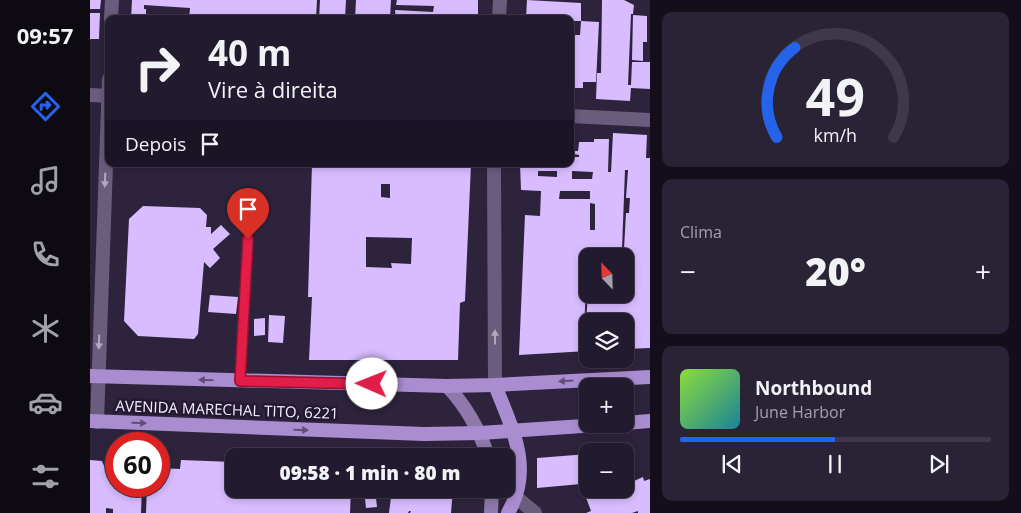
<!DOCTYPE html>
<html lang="pt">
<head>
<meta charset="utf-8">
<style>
	:root { --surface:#221a2e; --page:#2a2336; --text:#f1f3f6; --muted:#a2a1aa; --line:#3f384a; --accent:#2563eb }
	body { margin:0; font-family:"Open Sans",sans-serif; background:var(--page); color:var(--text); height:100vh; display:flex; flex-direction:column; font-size:19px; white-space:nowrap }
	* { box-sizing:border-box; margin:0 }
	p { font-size:16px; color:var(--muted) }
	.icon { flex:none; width:28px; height:28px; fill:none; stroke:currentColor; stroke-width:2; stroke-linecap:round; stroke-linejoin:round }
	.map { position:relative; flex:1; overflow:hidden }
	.panel { display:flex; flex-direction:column; gap:12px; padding:12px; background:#130e19; width:371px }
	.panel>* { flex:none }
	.hud { position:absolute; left:15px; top:15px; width:469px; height:152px; border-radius:10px; box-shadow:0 2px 8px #0003,0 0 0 1px var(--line); background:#221a2e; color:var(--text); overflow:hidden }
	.needle { width:32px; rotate:337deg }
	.buttons { position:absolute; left:489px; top:248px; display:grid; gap:10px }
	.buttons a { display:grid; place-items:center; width:55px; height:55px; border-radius:10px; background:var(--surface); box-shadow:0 2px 8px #0003,0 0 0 1px var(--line); font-size:25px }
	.speed { position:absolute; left:15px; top:432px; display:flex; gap:10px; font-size:25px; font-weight:700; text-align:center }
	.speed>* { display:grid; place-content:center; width:65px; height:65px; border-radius:50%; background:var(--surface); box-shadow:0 2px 8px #0003,0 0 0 1px var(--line); line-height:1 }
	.speed .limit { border:8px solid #d22; background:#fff; color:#111 }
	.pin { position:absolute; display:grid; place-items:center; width:42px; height:42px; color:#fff; margin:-51px -21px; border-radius:50% 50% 50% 0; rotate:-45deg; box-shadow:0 0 5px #0007 }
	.pin .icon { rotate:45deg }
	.me { position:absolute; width:55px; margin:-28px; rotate:271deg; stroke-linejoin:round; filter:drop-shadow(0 0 4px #0008) }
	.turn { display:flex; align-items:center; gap:18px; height:105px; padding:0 20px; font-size:22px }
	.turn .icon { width:65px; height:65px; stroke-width:2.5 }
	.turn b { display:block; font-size:35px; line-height:42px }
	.then { display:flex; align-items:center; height:48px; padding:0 20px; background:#0003; gap:10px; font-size:19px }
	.big { font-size:38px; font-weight:800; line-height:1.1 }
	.panel .card { flex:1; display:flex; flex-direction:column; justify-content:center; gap:8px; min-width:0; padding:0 18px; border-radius:10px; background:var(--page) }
	.panel .dial { align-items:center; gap:0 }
	.dial svg { height:130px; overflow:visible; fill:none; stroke:var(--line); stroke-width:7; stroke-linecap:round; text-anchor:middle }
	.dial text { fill:var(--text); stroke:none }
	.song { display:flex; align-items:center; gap:15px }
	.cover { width:60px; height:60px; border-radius:8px; background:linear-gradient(135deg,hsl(90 70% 55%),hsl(190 70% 35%)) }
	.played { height:5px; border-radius:2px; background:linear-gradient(90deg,var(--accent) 50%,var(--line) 50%) }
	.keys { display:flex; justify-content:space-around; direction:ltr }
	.heat { display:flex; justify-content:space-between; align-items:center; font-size:28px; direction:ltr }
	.trip { position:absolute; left:135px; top:448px; width:290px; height:50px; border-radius:10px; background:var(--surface); box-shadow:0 2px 8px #0003,0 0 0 1px var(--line); font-weight:800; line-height:50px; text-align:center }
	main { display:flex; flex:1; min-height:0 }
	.tabs { display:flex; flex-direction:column; width:90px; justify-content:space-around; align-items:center; background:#0e0a12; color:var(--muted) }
	.tabs .icon { width:35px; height:35px }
	.tabs .active { color:var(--accent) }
	.tabs b { font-size:22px; color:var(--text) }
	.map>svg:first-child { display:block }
	.building { fill:#d8bcff; fill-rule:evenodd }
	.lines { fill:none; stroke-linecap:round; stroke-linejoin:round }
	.service { stroke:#695c7d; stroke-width:10 }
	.minor { stroke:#695c7d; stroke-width:14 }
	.secondary { stroke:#8e78ac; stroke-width:14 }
	.primary { stroke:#aa8dd0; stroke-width:14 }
	.oneway { fill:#b0a6be }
	.oneway2 { fill:#604d79 }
	.route-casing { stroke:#92132f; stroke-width:12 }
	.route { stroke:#e11d48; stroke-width:9 }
	.labels { text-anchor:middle; stroke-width:5; stroke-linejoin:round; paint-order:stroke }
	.street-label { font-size:15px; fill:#f6f1ff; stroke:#241932 }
</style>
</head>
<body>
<main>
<nav class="tabs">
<b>09:57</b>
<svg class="icon active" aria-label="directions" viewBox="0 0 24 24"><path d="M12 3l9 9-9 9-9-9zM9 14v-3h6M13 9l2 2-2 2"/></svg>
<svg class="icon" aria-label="music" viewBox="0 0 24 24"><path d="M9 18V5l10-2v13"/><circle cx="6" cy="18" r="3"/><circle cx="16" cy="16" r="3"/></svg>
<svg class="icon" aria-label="phone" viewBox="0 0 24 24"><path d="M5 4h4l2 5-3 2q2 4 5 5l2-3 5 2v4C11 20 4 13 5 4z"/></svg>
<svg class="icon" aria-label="climate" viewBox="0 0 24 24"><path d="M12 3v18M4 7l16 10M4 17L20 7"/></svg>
<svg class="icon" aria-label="car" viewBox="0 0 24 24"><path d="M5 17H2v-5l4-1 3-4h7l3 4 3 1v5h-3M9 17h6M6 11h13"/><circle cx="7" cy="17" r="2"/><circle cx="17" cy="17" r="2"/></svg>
<svg class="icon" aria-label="filters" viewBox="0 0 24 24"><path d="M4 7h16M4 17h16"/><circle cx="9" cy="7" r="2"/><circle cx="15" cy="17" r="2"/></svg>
</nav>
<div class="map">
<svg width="560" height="513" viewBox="0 0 560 513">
	<rect width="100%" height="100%" fill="#2e233d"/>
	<g class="building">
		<polygon points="0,0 11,0 10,9 0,9"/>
		<polygon points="42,0 227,0 226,19 179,19 157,15 156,19 99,19 100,8 54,5 54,9 56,9 56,19 41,19"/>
		<polygon points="230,0 256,0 255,19 229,19"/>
		<polygon points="266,0 301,0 300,19 265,19"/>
		<polygon points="307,0 388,0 388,14 380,14 380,19 306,19 305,10 343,12 344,6 306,5"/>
		<polygon points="437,0 491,3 491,21 480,21 480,19 436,19"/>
		<polygon points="512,0 534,0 544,5 543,14 541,14 538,85 541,85 542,62 560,62 560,89 541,88 540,101 506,99 507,73 511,73"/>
		<polygon points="0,13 10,13 9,39 0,39"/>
		<polygon points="543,15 557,16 557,42 553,42 553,61 542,60"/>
		<polygon points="491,21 509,22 506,82 493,82 493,88 482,88 480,35 490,35"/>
		<path d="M523 133 557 135 556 158H560V348L535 349V321H496L498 294H535V256H525V249H516L518 256H499V249H494L493 281H496L494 335 498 332V351L429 355 435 215 450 216 451 191 431 190 430 164H480L483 157H489V155L484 154 485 151H488L489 142H504V139H519L518 172H521ZM535 170H538L536 198H540L539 213H536L534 249H532ZM448 171H467V177L448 176ZM482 171 503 172 502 179H482ZM470 191H500V199H469ZM500 203 505 204V230H500Z"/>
		<path d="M222 164 292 165 381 164 375 301 370 303 368 360H219L222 297H218ZM291 184H300V198L291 197ZM276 237 322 238 321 264 301 263 302 268 276 267Z"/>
		<polygon points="53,206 110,208 117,215 116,227 121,227 121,234 131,225 140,234 123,249 130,258 120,268 114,262 108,334 104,339 48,336 34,321 39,219"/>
		<polygon points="120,295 148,297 146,314 118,312"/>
		<polygon points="179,315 195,316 193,343 178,342"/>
		<polygon points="175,318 175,335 164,336 164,319"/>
		<polygon points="498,454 498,489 535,489 535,485 553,477 554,481 560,479 560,513 548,513 548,511 542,513 496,513 501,511 491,484 447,488 447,458"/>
		<polygon points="0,460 12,461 17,473 17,467 26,467 26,486 52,486 51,513 23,513 23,509 16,508 16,513 0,513"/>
		<polygon points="91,460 144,462 144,489 261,489 260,513 56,513 57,486 69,486 69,468 90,469"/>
		<polygon points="274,489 297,489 298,497 286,498 287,507 276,508"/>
		<polygon points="302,489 363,489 361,513 320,513 321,511 319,511 318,513 299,513"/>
	</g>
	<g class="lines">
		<polyline class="service" points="150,381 158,239"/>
		<g class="minor">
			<polyline points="21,19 22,0"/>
			<polyline points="409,19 410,0"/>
			<polyline points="0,95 19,96"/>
			<polyline points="480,116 560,120"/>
			<polyline points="404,164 405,385"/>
			<polyline points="7,422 19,79"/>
			<polyline points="427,498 445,513"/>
		</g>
		<g class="secondary">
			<path d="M357 386C377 407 389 429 398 456"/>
			<polyline points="401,513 402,489"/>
		</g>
		<g class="primary">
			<polyline points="0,376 357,386 405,385 560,377"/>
			<path d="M405 385C422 429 444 468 418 513"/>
			<polyline points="0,421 334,434 390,433 523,424"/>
			<polyline points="535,423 560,421"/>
		</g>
	</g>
	<defs><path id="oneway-solid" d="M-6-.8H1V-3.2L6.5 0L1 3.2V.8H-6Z" transform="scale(1.25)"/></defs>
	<g class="oneway">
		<use href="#oneway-solid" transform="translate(15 180) rotate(92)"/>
		<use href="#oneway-solid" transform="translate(405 337) rotate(-90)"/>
		<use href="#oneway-solid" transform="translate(9 342) rotate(92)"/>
	</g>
	<g class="oneway2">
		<use href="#oneway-solid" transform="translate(116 380) rotate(-179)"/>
		<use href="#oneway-solid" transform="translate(476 381) rotate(177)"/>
		<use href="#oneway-solid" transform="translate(49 423) rotate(2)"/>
		<use href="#oneway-solid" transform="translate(211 430) rotate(2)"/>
	</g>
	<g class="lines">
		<g class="route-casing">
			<polyline id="route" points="158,239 150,381 282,384"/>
		</g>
		<use href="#route" class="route"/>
	</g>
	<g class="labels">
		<g class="street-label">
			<text transform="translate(137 410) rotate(2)" y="5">AVENIDA MARECHAL TITO, 6221</text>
		</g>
	</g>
</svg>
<div class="buttons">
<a><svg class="needle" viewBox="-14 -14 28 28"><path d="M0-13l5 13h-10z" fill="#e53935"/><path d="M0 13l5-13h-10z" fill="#a2a1aa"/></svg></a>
<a><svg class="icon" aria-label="layers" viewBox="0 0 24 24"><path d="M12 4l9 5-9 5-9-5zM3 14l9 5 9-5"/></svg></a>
<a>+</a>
<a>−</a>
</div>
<div class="speed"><div class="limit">60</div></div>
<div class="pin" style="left:158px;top:239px;background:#d93025"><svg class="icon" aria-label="arrive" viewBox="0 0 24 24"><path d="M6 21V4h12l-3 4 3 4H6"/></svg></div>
<svg class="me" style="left:282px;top:384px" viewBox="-20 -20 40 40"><circle r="19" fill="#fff"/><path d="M0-13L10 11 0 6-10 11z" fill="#e11d48"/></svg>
<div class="trip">09:58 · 1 min · 80 m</div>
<div class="hud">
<div class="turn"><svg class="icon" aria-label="right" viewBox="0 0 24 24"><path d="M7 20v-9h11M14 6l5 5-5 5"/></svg><div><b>40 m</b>Vire à direita</div></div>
<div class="then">Depois<svg class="icon" aria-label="arrive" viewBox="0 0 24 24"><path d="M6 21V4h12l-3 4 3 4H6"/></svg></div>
</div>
</div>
<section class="panel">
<div class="card dial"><svg viewBox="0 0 100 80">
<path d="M14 69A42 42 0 1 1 86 69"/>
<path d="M14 69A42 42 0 0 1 25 14" stroke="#2563eb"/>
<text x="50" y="56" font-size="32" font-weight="700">49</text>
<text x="50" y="72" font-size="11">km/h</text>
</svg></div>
<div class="card"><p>Clima</p>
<div class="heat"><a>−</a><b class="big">20°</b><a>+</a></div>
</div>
<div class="card">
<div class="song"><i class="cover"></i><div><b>Northbound</b><p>June Harbor</p></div></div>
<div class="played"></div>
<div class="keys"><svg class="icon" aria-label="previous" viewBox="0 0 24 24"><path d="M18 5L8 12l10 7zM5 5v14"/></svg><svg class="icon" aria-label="pause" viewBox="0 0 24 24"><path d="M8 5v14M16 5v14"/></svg><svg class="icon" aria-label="next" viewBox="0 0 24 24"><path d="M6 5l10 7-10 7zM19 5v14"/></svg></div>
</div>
</section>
</main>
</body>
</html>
